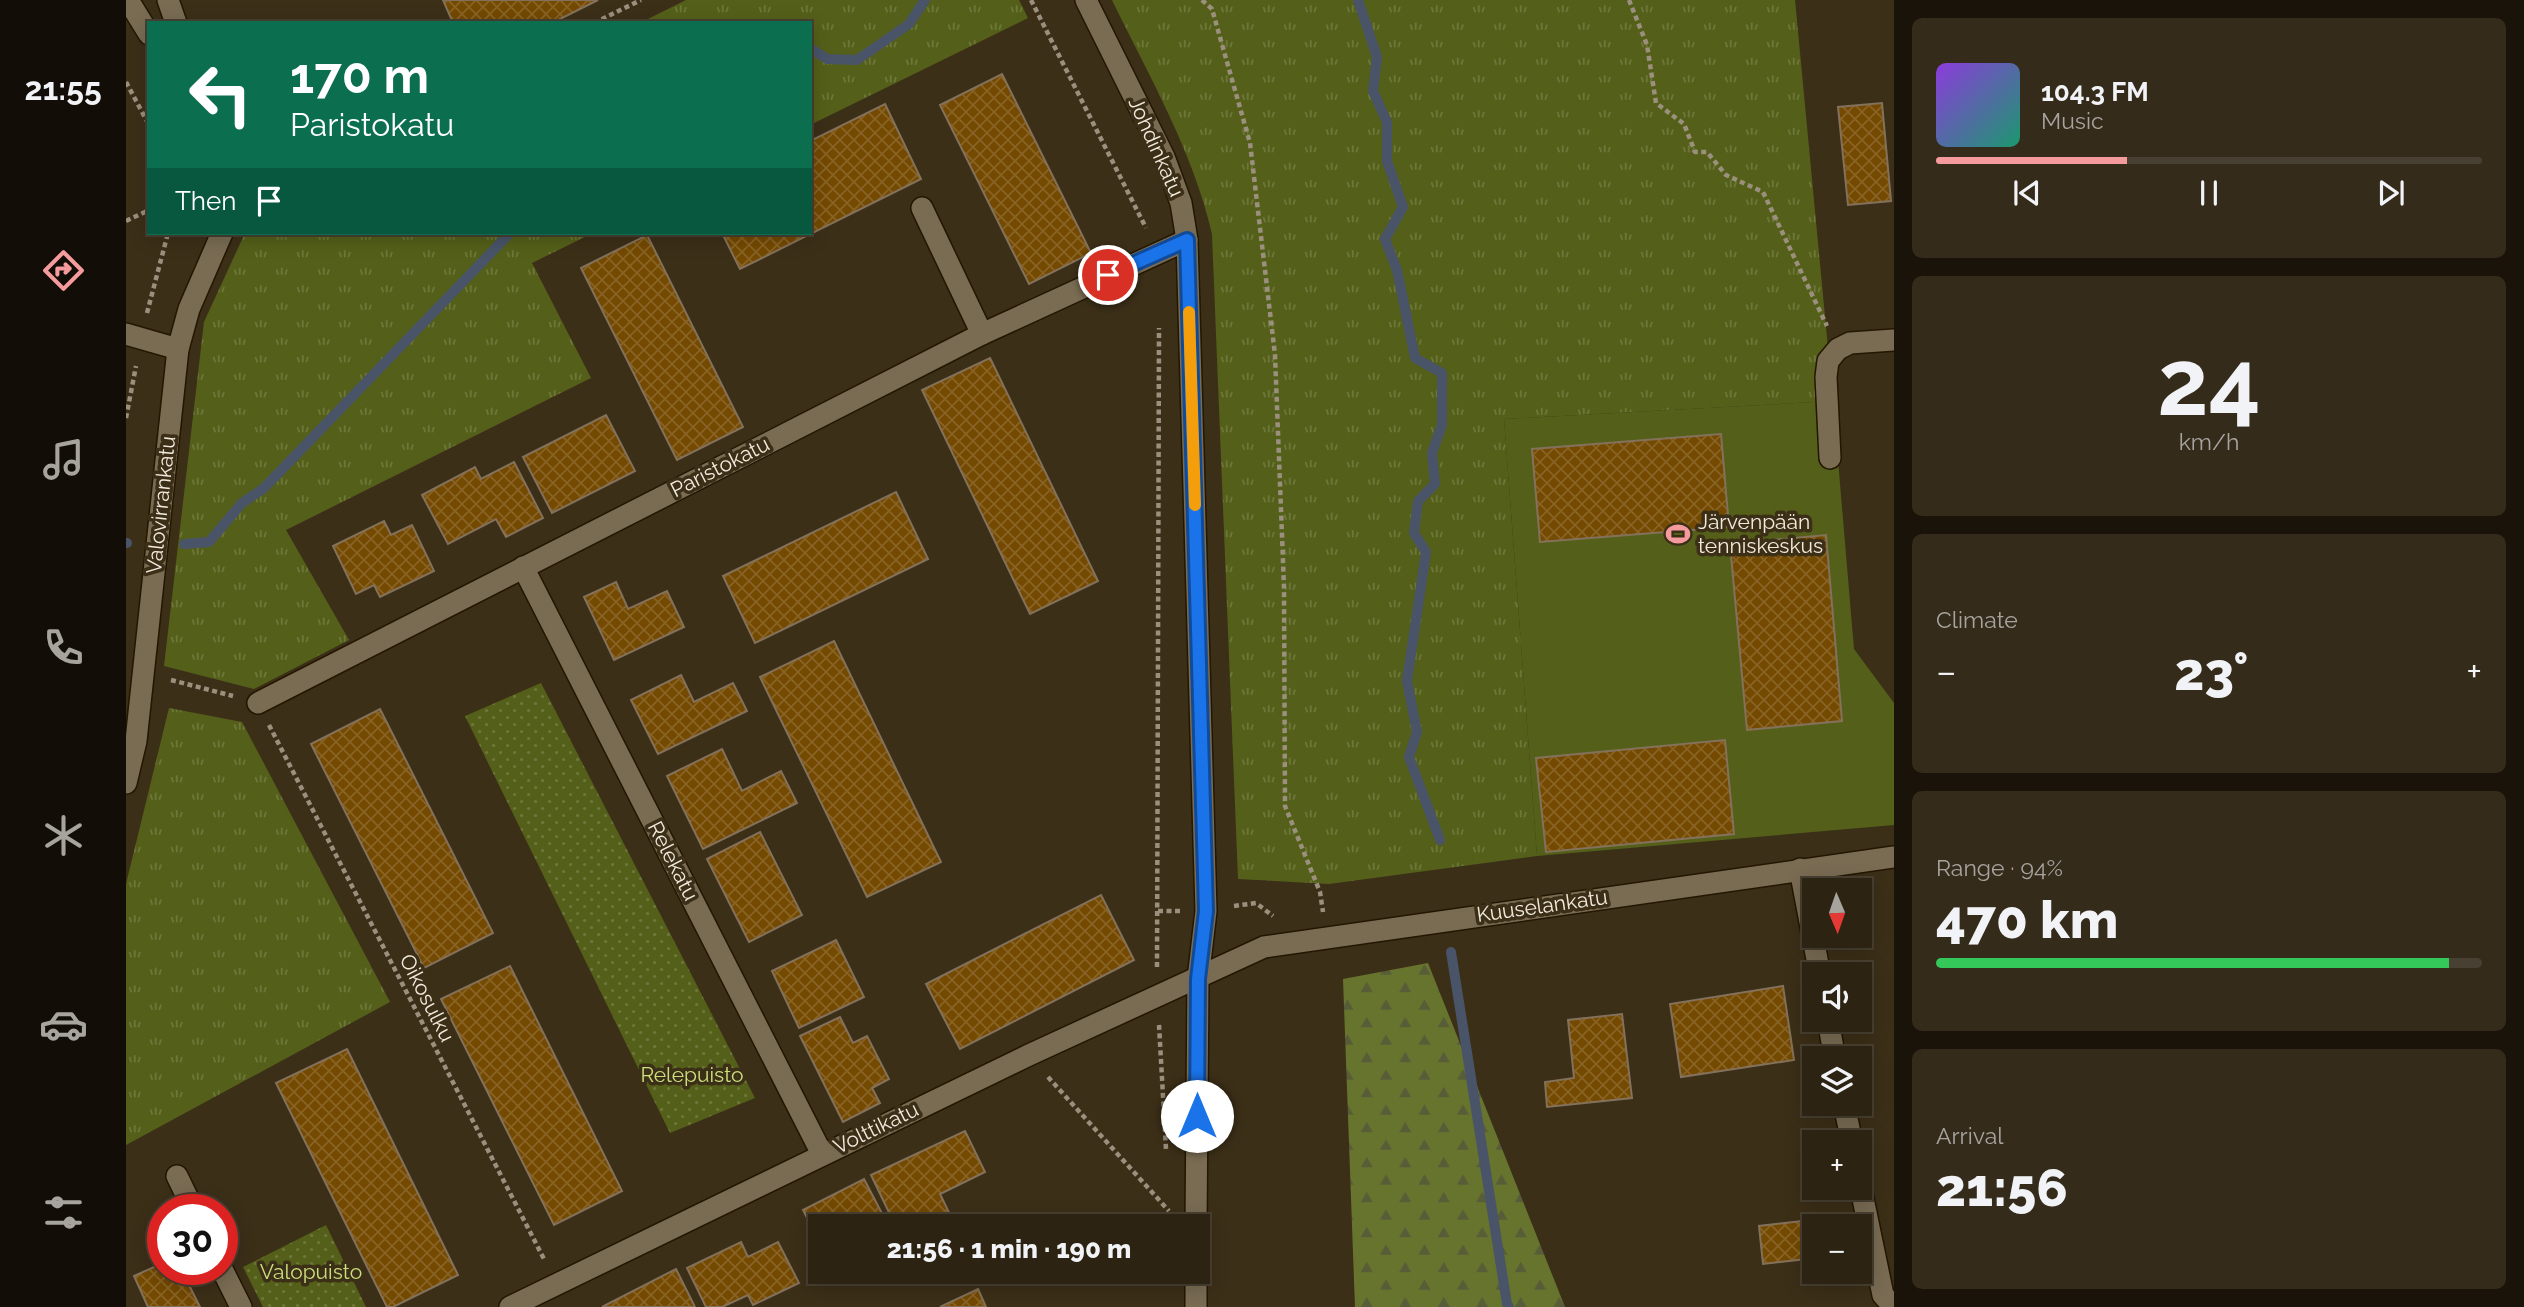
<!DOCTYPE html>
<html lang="en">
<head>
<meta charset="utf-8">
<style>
	:root { --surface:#2d2312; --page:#352b1b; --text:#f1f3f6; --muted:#a7a49f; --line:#484032; --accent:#f59b9e }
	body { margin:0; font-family:Raleway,sans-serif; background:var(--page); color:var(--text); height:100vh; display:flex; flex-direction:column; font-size:26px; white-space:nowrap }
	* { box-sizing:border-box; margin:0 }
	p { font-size:23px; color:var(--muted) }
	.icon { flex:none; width:38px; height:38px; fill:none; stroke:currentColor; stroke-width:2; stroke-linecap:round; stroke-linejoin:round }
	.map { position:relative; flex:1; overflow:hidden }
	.sheet { display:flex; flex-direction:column; gap:18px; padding:18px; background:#19130a; width:630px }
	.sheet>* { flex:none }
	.banner { position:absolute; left:21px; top:21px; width:665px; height:214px; border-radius:0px; box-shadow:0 4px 18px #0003,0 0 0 2px var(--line); background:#0b6e4f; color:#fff; overflow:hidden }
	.needle { width:46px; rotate:178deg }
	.buttons { position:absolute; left:1676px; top:878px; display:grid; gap:14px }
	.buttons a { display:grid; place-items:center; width:70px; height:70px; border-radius:0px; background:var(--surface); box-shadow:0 4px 18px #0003,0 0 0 2px var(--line); font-size:35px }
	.speed { position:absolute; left:21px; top:1194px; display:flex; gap:14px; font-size:35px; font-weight:700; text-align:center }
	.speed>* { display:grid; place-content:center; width:91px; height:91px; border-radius:50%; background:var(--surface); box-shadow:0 4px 18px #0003,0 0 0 2px var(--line); line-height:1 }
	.speed .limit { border:10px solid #d22; background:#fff; color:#111 }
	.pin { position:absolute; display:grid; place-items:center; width:60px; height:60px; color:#fff; margin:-30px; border:4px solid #fff; border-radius:50%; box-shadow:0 2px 7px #0007 }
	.me { position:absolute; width:77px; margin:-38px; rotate:0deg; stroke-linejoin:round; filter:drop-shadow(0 0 5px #0008) }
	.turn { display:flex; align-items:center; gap:24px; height:147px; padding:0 28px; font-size:32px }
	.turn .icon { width:91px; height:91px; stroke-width:2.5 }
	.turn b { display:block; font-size:49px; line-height:60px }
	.then { display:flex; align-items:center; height:66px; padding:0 28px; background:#0003; gap:14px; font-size:26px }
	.big { font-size:52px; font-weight:800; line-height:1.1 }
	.sheet .tile { flex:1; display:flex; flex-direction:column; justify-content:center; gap:10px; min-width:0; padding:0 24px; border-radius:10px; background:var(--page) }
	.sheet .dial { align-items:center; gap:0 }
	.dial b { font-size:91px; line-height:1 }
	.song { display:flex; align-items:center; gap:21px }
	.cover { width:84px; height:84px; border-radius:10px; background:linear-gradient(135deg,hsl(270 70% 55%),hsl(160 70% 35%)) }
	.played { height:7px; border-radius:4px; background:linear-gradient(90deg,var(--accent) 35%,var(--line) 35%) }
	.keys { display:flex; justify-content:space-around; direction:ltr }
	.heat { display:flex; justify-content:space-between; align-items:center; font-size:38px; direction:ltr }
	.charge { height:10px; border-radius:5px; background:linear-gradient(90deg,#34c759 94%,var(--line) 0) }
	.trip { position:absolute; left:682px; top:1214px; width:402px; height:70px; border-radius:0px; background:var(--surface); box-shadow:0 4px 18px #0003,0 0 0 2px var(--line); font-weight:800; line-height:70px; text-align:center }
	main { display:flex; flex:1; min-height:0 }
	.dock { display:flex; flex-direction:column; width:126px; justify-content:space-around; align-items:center; background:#120e07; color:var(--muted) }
	.dock .icon { width:49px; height:49px }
	.dock .current { color:var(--accent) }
	.dock b { font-size:32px; color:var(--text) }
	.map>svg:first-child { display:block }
	.grass { fill:url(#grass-tufts) }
	.forest { fill:url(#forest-firs) }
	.park { fill:url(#park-dots) }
	.pitch { fill:#546019 }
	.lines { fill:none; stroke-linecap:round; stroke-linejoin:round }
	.stream { stroke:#495469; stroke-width:10 }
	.building { fill:url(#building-cross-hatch); stroke:#84715b; stroke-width:2 }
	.minor-casing { stroke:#231702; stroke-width:24 }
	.path { stroke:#9b907e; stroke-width:4.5; stroke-dasharray:5 3.5; stroke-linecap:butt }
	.minor { stroke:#7a6c53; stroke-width:21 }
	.route-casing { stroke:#114b97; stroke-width:18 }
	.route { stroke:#1a73e8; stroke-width:12 }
	.slow { stroke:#f59e0b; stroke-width:12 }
	.labels { text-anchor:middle; stroke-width:7; stroke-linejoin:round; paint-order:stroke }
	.street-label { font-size:21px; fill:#f2eadc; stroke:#3c2f18 }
	.poi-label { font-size:21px; fill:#f2eadc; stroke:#3c2f18; text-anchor:start }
	.park-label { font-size:21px; fill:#cbdf7c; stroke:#3c2f18 }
</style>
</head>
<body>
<main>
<nav class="dock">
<b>21:55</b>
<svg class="icon current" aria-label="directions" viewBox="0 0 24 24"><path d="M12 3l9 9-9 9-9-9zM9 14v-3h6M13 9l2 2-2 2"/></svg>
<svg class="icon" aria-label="music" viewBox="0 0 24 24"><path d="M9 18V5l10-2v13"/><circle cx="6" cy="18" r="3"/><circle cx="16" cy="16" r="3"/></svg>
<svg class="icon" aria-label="phone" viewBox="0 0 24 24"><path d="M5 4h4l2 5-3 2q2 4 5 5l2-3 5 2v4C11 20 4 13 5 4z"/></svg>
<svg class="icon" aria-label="climate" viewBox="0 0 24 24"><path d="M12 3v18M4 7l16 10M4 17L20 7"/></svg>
<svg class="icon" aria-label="car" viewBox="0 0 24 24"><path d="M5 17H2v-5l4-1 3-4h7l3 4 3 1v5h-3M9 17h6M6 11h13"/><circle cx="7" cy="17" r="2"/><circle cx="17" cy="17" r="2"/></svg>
<svg class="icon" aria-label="filters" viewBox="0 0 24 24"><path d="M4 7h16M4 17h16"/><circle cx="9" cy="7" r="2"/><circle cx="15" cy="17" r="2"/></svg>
</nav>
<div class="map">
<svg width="1768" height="1307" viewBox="0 0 1768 1307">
	<defs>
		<pattern id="grass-tufts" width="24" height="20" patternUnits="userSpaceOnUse" patternTransform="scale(1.75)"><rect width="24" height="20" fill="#546019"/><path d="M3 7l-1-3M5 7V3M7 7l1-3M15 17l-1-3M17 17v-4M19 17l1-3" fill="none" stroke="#6d773a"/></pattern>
		<pattern id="forest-firs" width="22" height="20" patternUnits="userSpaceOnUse" patternTransform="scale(1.75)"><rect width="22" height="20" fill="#67742e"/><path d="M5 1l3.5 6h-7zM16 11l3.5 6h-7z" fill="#585d38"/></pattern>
		<pattern id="park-dots" width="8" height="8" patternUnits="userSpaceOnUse" patternTransform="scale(1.75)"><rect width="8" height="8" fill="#546019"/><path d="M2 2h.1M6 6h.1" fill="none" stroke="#6d773a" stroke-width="1.8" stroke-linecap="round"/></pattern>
		<pattern id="building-cross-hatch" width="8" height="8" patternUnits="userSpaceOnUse" patternTransform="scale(1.75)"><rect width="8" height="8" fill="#744900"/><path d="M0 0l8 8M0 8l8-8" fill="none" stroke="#886325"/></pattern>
	</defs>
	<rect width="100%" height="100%" fill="#3c2f18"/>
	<g class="grass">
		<polygon points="560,0 893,0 902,18 684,125 684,23 514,23"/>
		<path d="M986 0H1669L1707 401 1378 419 1411 856 1203 884 1112 879 1086 234C1067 151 1023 76 986 0Z"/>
		<polygon points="119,233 467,233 406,263 465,378 160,530 223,640 128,689 38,666 78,322"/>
		<polygon points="43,708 116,722 264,1002 0,1145 0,884"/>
	</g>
	<polygon class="forest" points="1302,963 1439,1307 1229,1307 1217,979"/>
	<g class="park">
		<polygon points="415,683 629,1098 544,1133 339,716"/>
		<polygon points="200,1225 240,1307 137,1307 117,1267"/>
	</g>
	<polygon class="pitch" points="1707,401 1728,649 1768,703 1768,825 1411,856 1378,419"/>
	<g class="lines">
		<g class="stream">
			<polyline points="1232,0 1251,57 1247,91 1261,122 1261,161 1277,207 1259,239 1271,270 1289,358 1316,373 1316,425 1306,453 1309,484 1292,501 1288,533 1300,552 1281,681 1291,732 1283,757 1314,840"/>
			<polyline points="684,48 701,59 731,60 783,24 799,0"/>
			<polyline points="0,543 1,543"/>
			<polyline points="58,544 83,542 116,503 138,488 384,233"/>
			<polyline points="1325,952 1381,1304 1383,1307"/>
		</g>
	</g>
	<g class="building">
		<polygon points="317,0 472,0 426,23 327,23"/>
		<polygon points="876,74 965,253 903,284 814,105"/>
		<polygon points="1756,103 1765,201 1722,205 1712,107"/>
		<polygon points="759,104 795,179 614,269 596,233 684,233 684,141"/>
		<polygon points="521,235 617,427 551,460 455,268"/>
		<polygon points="864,358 972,581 904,614 796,390"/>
		<polygon points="480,415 509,471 426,513 397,457"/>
		<polygon points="1595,434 1603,527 1414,542 1406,449"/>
		<polygon points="388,462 417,518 380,537 370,519 322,544 296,495 349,467 355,479"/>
		<polygon points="770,492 802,559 629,643 597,576"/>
		<polygon points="258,521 265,535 286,525 308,571 254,597 248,585 230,594 207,546"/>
		<polygon points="1700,535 1716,721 1621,730 1604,544"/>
		<polygon points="490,582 502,609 541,591 558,627 488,660 458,597"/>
		<polygon points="708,641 815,862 741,897 634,677"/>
		<polygon points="555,675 568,702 607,683 621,711 532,754 505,700"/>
		<polygon points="254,709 367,933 298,968 185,744"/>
		<polygon points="1599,740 1608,834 1420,852 1410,758"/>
		<polygon points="596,749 616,791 655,771 671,803 577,849 541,776"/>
		<polygon points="634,832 676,915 623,942 581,859"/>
		<polygon points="975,895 1008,960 834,1049 800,984"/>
		<polygon points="710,940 738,997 673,1028 646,971"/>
		<polygon points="384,966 496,1191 428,1225 315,999"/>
		<polygon points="1657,986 1668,1060 1555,1077 1544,1004"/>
		<polygon points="1496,1014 1506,1098 1421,1107 1419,1082 1448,1078 1442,1020"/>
		<polygon points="714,1017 727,1043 741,1036 763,1079 746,1088 754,1103 717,1122 674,1036"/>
		<polygon points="221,1049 332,1275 267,1307 261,1307 150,1083"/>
		<polygon points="839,1131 859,1172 814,1194 830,1227 770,1227 745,1175"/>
		<polygon points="738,1179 763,1227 695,1227 695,1245 677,1210"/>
		<polygon points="1685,1220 1689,1258 1637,1264 1633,1226"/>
		<polygon points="615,1242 622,1257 652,1242 673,1283 627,1305 622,1295 596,1307 580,1307 561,1268"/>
		<polygon points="37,1263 37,1269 55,1269 74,1307 22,1307 8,1276"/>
		<polygon points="550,1269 569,1307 476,1307"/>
		<polygon points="852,1289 860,1307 814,1307"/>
	</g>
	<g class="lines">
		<g class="minor-casing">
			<g id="minor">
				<polyline points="2,0 23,34"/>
				<polyline points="42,0 50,23"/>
				<polyline points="960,0 1038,157 1055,203 1061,240 1080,911 1072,979 1070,1227"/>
				<polyline points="796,208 856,334"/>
				<polyline points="0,334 52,349"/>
				<polyline points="1704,458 1700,377 1702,361 1712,349 1724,343 1768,340"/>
				<polyline points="397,567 696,1154"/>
				<polyline points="132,703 856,334 1061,240"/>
				<polyline points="0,783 10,741 52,349 63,309 96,233"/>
				<polyline points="1674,869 1694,975"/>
				<polyline points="1702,1020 1709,1059"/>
				<polyline points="1718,1104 1726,1143"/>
				<polyline points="51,1176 67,1209"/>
				<polyline points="1734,1184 1757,1295 1768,1307"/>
				<polyline points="96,1269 115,1307"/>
				<polyline points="384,1307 903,1055 1138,947 1768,857"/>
				<polyline points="1070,1307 1070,1272"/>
			</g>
		</g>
		<g class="path">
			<polyline points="905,0 1020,228"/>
			<polyline points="1076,0 1086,9 1124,143 1149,355 1158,587 1159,806 1194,892 1197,912"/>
			<polyline points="1503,0 1521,45 1530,103 1558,124 1569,152 1581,152 1600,175 1637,192 1701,326"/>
			<polyline points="468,23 515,0"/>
			<polyline points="0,82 23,125"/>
			<polyline points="0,221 23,210"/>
			<polyline points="21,313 42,233"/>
			<polyline points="0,418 10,366"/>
			<polyline points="45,680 107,696"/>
			<polyline points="143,725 418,1259"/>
			<polyline points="1108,906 1130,903 1147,916"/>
			<polyline points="1032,911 1054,911"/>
			<polyline points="1031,967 1033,328"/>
			<polyline points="1033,1025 1040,1149"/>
			<polyline points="922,1077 1043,1211"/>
		</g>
		<use href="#minor" class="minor"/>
	</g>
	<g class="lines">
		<g class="route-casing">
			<polyline id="route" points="982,275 1061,240 1080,911 1072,979 1071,1116"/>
		</g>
		<use href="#route" class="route"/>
		<polyline class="slow" points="1063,312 1069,505"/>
	</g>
	<defs>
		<g id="stadium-bare" transform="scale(1.89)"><path d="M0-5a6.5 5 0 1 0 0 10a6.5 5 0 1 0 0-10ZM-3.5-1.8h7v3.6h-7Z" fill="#f59b9e" stroke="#3c2f18" stroke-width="2.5" paint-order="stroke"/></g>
	</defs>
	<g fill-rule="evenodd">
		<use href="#stadium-bare" x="1552" y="534"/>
	</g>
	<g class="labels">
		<g class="street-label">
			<text transform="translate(1030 147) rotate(66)" y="7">Johdinkatu</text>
			<text transform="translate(594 467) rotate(-27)" y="7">Paristokatu</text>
			<text transform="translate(35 505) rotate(-84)" y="7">Valovirrankatu</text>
			<text transform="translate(547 861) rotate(63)" y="7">Relekatu</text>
			<text transform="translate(1416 906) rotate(-8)" y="7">Kuuselankatu</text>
			<text transform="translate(301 998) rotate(63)" y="7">Oikosulku</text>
			<text transform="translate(750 1128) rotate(-26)" y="7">Volttikatu</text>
		</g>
		<g class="poi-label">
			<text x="1572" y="529">Järvenpään<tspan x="1572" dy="24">tenniskeskus</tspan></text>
		</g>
		<g class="park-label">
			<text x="566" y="1082">Relepuisto</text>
			<text x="185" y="1279">Valopuisto</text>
		</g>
	</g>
</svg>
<div class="buttons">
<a><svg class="needle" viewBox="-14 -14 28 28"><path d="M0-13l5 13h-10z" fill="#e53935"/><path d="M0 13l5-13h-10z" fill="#a7a49f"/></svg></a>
<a><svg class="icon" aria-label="sound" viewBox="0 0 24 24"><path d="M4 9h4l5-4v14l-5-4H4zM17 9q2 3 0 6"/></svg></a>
<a><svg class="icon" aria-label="layers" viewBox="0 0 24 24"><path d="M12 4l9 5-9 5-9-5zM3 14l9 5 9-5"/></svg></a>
<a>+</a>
<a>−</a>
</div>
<div class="speed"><div class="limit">30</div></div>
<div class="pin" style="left:982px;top:275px;background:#d93025"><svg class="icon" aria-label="arrive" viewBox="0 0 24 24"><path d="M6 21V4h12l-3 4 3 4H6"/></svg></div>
<svg class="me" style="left:1071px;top:1116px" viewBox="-20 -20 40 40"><circle r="19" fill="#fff"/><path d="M0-13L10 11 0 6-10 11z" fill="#1a73e8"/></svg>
<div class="trip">21:56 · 1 min · 190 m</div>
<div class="banner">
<div class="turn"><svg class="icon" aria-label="left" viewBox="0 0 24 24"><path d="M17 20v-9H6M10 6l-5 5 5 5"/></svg><div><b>170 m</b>Paristokatu</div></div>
<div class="then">Then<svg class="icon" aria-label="arrive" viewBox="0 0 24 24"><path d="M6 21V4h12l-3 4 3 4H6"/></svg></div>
</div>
</div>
<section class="sheet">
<div class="tile">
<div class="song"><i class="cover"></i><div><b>104.3 FM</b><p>Music</p></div></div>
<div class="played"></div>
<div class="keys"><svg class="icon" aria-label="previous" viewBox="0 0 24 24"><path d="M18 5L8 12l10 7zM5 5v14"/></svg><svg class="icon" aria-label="pause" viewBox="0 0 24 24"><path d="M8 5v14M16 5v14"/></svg><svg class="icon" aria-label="next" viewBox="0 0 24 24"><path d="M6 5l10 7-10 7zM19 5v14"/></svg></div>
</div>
<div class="tile dial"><b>24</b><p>km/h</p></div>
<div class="tile"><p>Climate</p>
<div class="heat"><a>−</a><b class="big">23°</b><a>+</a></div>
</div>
<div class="tile"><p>Range · 94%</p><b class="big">470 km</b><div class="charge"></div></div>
<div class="tile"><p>Arrival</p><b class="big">21:56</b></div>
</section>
</main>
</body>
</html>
